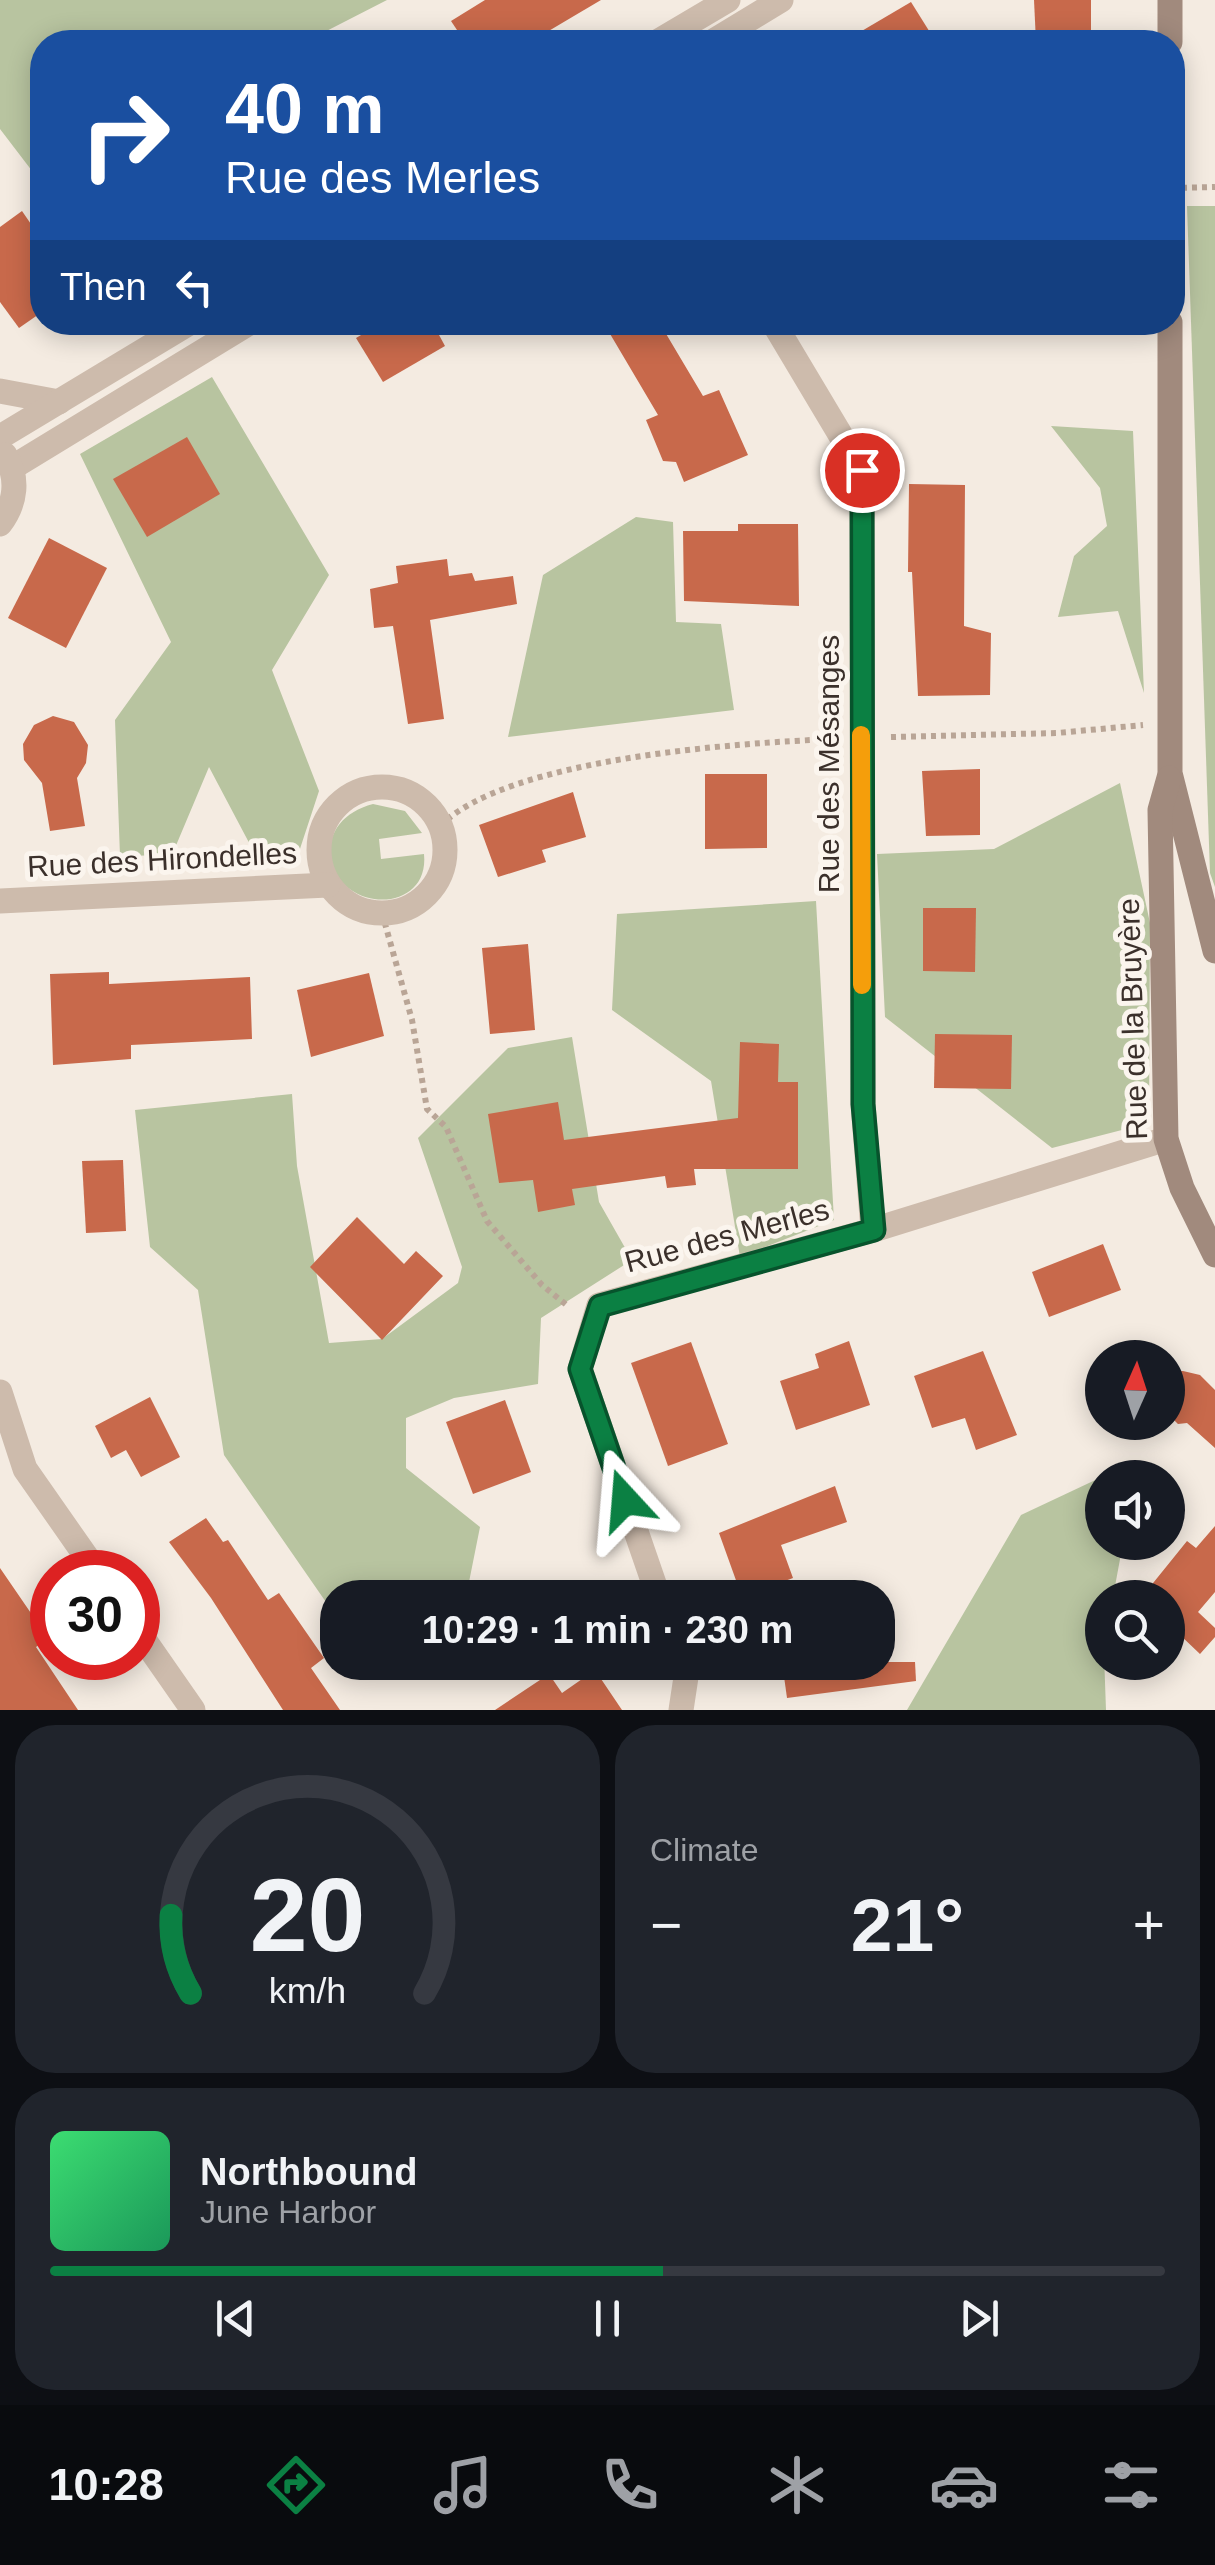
<!DOCTYPE html>
<html lang="en">
<head>
<meta charset="utf-8">
<style>
	:root { --surface:#171b24; --page:#20242c; --text:#f1f3f6; --muted:#9ea1a6; --line:#363941; --accent:#0b8043 }
	body { margin:0; font-family:Helvetica,sans-serif; background:var(--page); color:var(--text); height:100vh; display:flex; flex-direction:column; font-size:38px; white-space:nowrap }
	* { box-sizing:border-box; margin:0 }
	p { font-size:32px; color:var(--muted) }
	.icon { flex:none; width:55px; height:55px; fill:none; stroke:currentColor; stroke-width:2; stroke-linecap:round; stroke-linejoin:round }
	.map { position:relative; height:1710px; overflow:hidden }
	.drawer { display:flex; flex-direction:column; gap:15px; padding:15px; background:#0d0f14; flex:1 }
	.drawer>* { flex:none }
	.hud { position:absolute; left:30px; top:30px; width:1155px; height:305px; border-radius:40px; box-shadow:0 5px 25px #0003; background:#1a4fa0; color:#fff; overflow:hidden }
	.needle { width:65px; rotate:3deg }
	.tools { position:absolute; left:1085px; top:1340px; display:grid; gap:20px }
	.tools a { display:grid; place-items:center; width:100px; height:100px; border-radius:50%; background:var(--surface); box-shadow:0 5px 25px #0003; font-size:50px }
	.speed { position:absolute; left:30px; top:1550px; display:flex; gap:20px; font-size:50px; font-weight:700; text-align:center }
	.speed>* { display:grid; place-content:center; width:130px; height:130px; border-radius:50%; background:var(--surface); box-shadow:0 5px 25px #0003; line-height:1 }
	.speed .limit { border:15px solid #d22; background:#fff; color:#111 }
	.pin { position:absolute; display:grid; place-items:center; width:85px; height:85px; color:#fff; margin:-42px; border:5px solid #fff; border-radius:50%; box-shadow:0 2px 10px #0007 }
	.me { position:absolute; width:110px; margin:-55px; rotate:341deg; stroke-linejoin:round; filter:drop-shadow(0 0 8px #0008) }
	.turn { display:flex; align-items:center; gap:35px; height:210px; padding:0 30px; font-size:45px }
	.turn .icon { width:130px; height:130px; stroke-width:2.5 }
	.turn b { display:block; font-size:70px; line-height:85px }
	.then { display:flex; align-items:center; height:95px; padding:0 30px; background:#0003; gap:20px; font-size:38px }
	.big { font-size:75px; font-weight:700; line-height:1.1 }
	.drawer .card { flex:1; display:flex; flex-direction:column; justify-content:center; gap:15px; min-width:0; padding:0 35px; border-radius:40px; background:var(--page) }
	.drawer .dial { align-items:center; gap:0 }
	.dial svg { height:260px; overflow:visible; fill:none; stroke:var(--line); stroke-width:7; stroke-linecap:round; text-anchor:middle }
	.dial text { fill:var(--text); stroke:none }
	.song { display:flex; align-items:center; gap:30px }
	.cover { width:120px; height:120px; border-radius:15px; background:linear-gradient(135deg,hsl(140 70% 55%),hsl(150 70% 35%)) }
	.played { height:10px; border-radius:5px; background:linear-gradient(90deg,var(--accent) 55%,var(--line) 55%) }
	.keys { display:flex; justify-content:space-around; direction:ltr }
	.heat { display:flex; justify-content:space-between; align-items:center; font-size:55px; direction:ltr }
	.drawer .tiles { flex:1; display:grid; gap:15px; grid-template-columns:1fr 1fr }
	.card:last-child { grid-column:span 2 }
	.trip { position:absolute; left:320px; top:1580px; width:575px; height:100px; border-radius:40px; background:var(--surface); box-shadow:0 5px 25px #0003; font-weight:700; line-height:100px; text-align:center }
	.dock { display:flex; height:160px; justify-content:space-around; align-items:center; background:#090b0e; color:var(--muted) }
	.dock .icon { width:70px; height:70px }
	.dock .active { color:var(--accent) }
	.dock b { font-size:45px; color:var(--text) }
	.map>svg:first-child { display:block }
	.green { fill:#b8c4a0 }
	.building { fill:#c8694b }
	.lines { fill:none; stroke-linecap:round; stroke-linejoin:round }
	.path { stroke:#b9a596; stroke-width:6; stroke-dasharray:5 5; stroke-linecap:butt }
	.street { stroke:#cdbbac; stroke-width:25 }
	.secondary { stroke:#a18a7d; stroke-width:25 }
	.route-casing { stroke:#07532c; stroke-width:25 }
	.route { stroke:#0b8043; stroke-width:18 }
	.slow { stroke:#f59e0b; stroke-width:18 }
	.labels { text-anchor:middle; stroke-width:10; stroke-linejoin:round; paint-order:stroke }
	.street-label { font-size:30px; fill:#3b302b; stroke:#fbf5ee }
</style>
</head>
<body>
<div class="map">
<svg width="1215" height="1710" viewBox="0 0 1215 1710">
	<rect width="100%" height="100%" fill="#f4ebe1"/>
	<g class="green">
		<polygon points="0,0 387,0 305,42 42,42 42,184 0,129"/>
		<polygon points="1187,206 1215,206 1215,887 1210,873"/>
		<polygon points="212,377 329,575 272,670 319,791 294,867 255,854 209,767 172,855 120,856 115,720 171,642 80,454"/>
		<polygon points="1051,426 1133,431 1144,693 1118,611 1058,617 1074,556 1107,526 1100,488"/>
		<polygon points="636,517 673,522 676,622 721,624 734,710 508,737 543,575"/>
		<polygon points="1120,783 1150,923 1149,1123 1052,1148 885,1017 877,854 994,849"/>
		<path d="M373 804 405 811 422 833 379 839 381 859 424 854C430 911 348 916 329 861 328 830 344 812 373 804Z"/>
		<polygon points="816,901 834,1220 740,1257 711,1081 612,1010 617,914"/>
		<polygon points="572,1037 599,1202 632,1260 541,1318 538,1384 454,1398 406,1418 406,1468 480,1527 466,1597 338,1598 337,1618 224,1455 198,1290 150,1247 135,1110 292,1094 297,1166 329,1343 382,1339 458,1283 462,1267 418,1138 508,1048"/>
		<polygon points="1106,1475 1102,1542 1123,1543 1113,1597 1102,1598 1106,1710 907,1710 1021,1515"/>
	</g>
	<g class="building">
		<polygon points="485,0 601,0 530,42 465,42 451,21"/>
		<polygon points="1034,0 1091,0 1091,42 1036,42"/>
		<polygon points="911,2 936,42 843,42"/>
		<polygon points="22,211 42,240 42,312 19,328 0,302 0,227"/>
		<polygon points="383,322 432,322 445,346 383,382 356,338"/>
		<polygon points="603,322 659,322 703,396 719,390 748,455 684,482 676,462 663,461 646,420 658,415"/>
		<polygon points="187,437 220,494 147,537 113,479"/>
		<polygon points="909,484 965,485 964,626 991,633 990,695 918,696 912,572 908,572"/>
		<polygon points="738,524 798,524 799,606 684,601 683,531 738,531"/>
		<polygon points="49,538 107,568 66,648 8,618"/>
		<polygon points="447,559 449,576 472,573 475,581 513,576 517,604 430,620 444,719 408,724 393,626 374,628 370,589 398,583 396,566"/>
		<polygon points="53,716 74,722 88,745 86,763 77,778 85,826 50,831 42,783 24,760 23,744 34,725"/>
		<polygon points="980,769 980,835 926,836 922,771"/>
		<polygon points="705,774 767,774 767,848 705,849"/>
		<polygon points="573,792 586,837 542,850 546,862 498,877 479,825"/>
		<polygon points="923,908 976,908 975,972 923,971"/>
		<polygon points="528,944 535,1030 490,1034 482,948"/>
		<polygon points="109,972 109,984 250,977 252,1039 131,1045 131,1059 53,1065 50,974"/>
		<polygon points="369,973 384,1036 311,1057 297,990"/>
		<polygon points="935,1034 1012,1035 1011,1089 934,1088"/>
		<polygon points="740,1042 779,1044 778,1082 798,1082 798,1169 694,1169 696,1185 667,1188 665,1176 572,1189 575,1205 538,1212 533,1180 499,1183 488,1114 558,1102 564,1140 738,1118"/>
		<polygon points="123,1160 126,1231 86,1233 82,1161"/>
		<polygon points="357,1217 404,1264 416,1251 443,1276 382,1340 310,1267"/>
		<polygon points="1103,1244 1121,1290 1049,1317 1032,1272"/>
		<polygon points="849,1341 870,1405 796,1430 780,1381 819,1368 815,1354"/>
		<polygon points="691,1342 728,1444 668,1466 631,1363"/>
		<polygon points="983,1351 1017,1435 976,1450 965,1418 932,1428 914,1376"/>
		<polygon points="1183,1371 1200,1375 1215,1390 1215,1448 1187,1423 1178,1424 1168,1414 1168,1372"/>
		<polygon points="150,1397 180,1457 141,1477 126,1450 111,1458 95,1426"/>
		<polygon points="505,1400 531,1472 473,1494 446,1422"/>
		<polygon points="835,1486 847,1522 781,1545 793,1578 742,1597 719,1533"/>
		<polygon points="206,1518 223,1542 228,1540 268,1600 279,1593 324,1658 311,1668 340,1710 283,1710 211,1598 169,1542"/>
		<polygon points="1215,1526 1215,1592 1198,1612 1215,1628 1215,1637 1200,1654 1179,1634 1168,1648 1168,1598 1141,1598 1187,1541 1196,1548"/>
		<polygon points="0,1568 48,1638 36,1647 78,1710 0,1710"/>
		<polygon points="782,1662 915,1662 916,1681 787,1698"/>
		<polygon points="595,1670 622,1710 495,1710 549,1674 562,1693"/>
	</g>
	<g class="lines">
		<g class="path">
			<polyline points="1172,188 1215,187"/>
			<polyline points="891,737 1057,733 1143,725"/>
			<path d="M440 826C508 758 737 743 834 739"/>
			<polyline points="382,913 412,1020 427,1109 446,1127 487,1221 542,1285 569,1307"/>
		</g>
		<g class="street">
			<polyline points="657,42 728,0"/>
			<polyline points="712,42 781,0"/>
			<polyline points="773,322 862,471 863,1104 873,1230"/>
			<polyline points="0,391 59,402"/>
			<polyline points="0,437 191,322"/>
			<polyline points="13,467 251,322"/>
			<path d="M0 524C16 503 19 478 5 455"/>
			<circle cx="382" cy="850" r="63"/>
			<polyline points="0,901 328,885"/>
			<polyline points="0,1392 25,1469 97,1572"/>
			<polyline points="659,1598 580,1369 599,1305 873,1230 1166,1139"/>
			<polyline points="138,1631 193,1710"/>
			<polyline points="681,1710 686,1677 681,1662"/>
		</g>
		<g class="secondary">
			<polyline points="1170,42 1170,0"/>
			<polyline points="1170,322 1170,773 1215,951"/>
			<polyline points="1169,778 1160,810 1166,1139 1182,1188 1215,1255"/>
		</g>
	</g>
	<g class="lines">
		<g class="route-casing">
			<polyline id="route" points="625,1500 580,1369 600,1306 874,1230 863,1104 862,470"/>
		</g>
		<use href="#route" class="route"/>
		<polyline class="slow" points="861,735 862,985"/>
	</g>
	<g class="labels">
		<g class="street-label">
			<text transform="translate(829 764) rotate(-90)" y="10">Rue des Mésanges</text>
			<text transform="translate(162 860) rotate(-3)" y="10">Rue des Hirondelles</text>
			<text transform="translate(1133 1019) rotate(-92)" y="10">Rue de la Bruyère</text>
			<text transform="translate(727 1236) rotate(-15)" y="10">Rue des Merles</text>
		</g>
	</g>
</svg>
<div class="tools">
<a><svg class="needle" viewBox="-14 -14 28 28"><path d="M0-13l5 13h-10z" fill="#e53935"/><path d="M0 13l5-13h-10z" fill="#9ea1a6"/></svg></a>
<a><svg class="icon" aria-label="sound" viewBox="0 0 24 24"><path d="M4 9h4l5-4v14l-5-4H4zM17 9q2 3 0 6"/></svg></a>
<a><svg class="icon" aria-label="search" viewBox="0 0 24 24"><circle cx="10" cy="10" r="6"/><path d="M15 15l6 6"/></svg></a>
</div>
<div class="speed"><div class="limit">30</div></div>
<div class="pin" style="left:862px;top:470px;background:#d93025"><svg class="icon" aria-label="arrive" viewBox="0 0 24 24"><path d="M6 21V4h12l-3 4 3 4H6"/></svg></div>
<svg class="me" style="left:625px;top:1500px" viewBox="-20 -20 40 40"><path d="M0-17L14 15 0 8-14 15z" fill="#0b8043" stroke="#fff" stroke-width="4"/></svg>
<div class="trip">10:29 · 1 min · 230 m</div>
<div class="hud">
<div class="turn"><svg class="icon" aria-label="right" viewBox="0 0 24 24"><path d="M7 20v-9h11M14 6l5 5-5 5"/></svg><div><b>40 m</b>Rue des Merles</div></div>
<div class="then">Then<svg class="icon" aria-label="left" viewBox="0 0 24 24"><path d="M17 20v-9H6M10 6l-5 5 5 5"/></svg></div>
</div>
</div>
<section class="drawer">
<div class="tiles">
<div class="card dial"><svg viewBox="0 0 100 80">
<path d="M14 69A42 42 0 1 1 86 69"/>
<path d="M14 69A42 42 0 0 1 8 45" stroke="#0b8043"/>
<text x="50" y="56" font-size="32" font-weight="700">20</text>
<text x="50" y="72" font-size="11">km/h</text>
</svg></div>
<div class="card"><p>Climate</p>
<div class="heat"><a>−</a><b class="big">21°</b><a>+</a></div>
</div>
<div class="card">
<div class="song"><i class="cover"></i><div><b>Northbound</b><p>June Harbor</p></div></div>
<div class="played"></div>
<div class="keys"><svg class="icon" aria-label="previous" viewBox="0 0 24 24"><path d="M18 5L8 12l10 7zM5 5v14"/></svg><svg class="icon" aria-label="pause" viewBox="0 0 24 24"><path d="M8 5v14M16 5v14"/></svg><svg class="icon" aria-label="next" viewBox="0 0 24 24"><path d="M6 5l10 7-10 7zM19 5v14"/></svg></div>
</div>
</div>
</section>
<nav class="dock">
<b>10:28</b>
<svg class="icon active" aria-label="directions" viewBox="0 0 24 24"><path d="M12 3l9 9-9 9-9-9zM9 14v-3h6M13 9l2 2-2 2"/></svg>
<svg class="icon" aria-label="music" viewBox="0 0 24 24"><path d="M9 18V5l10-2v13"/><circle cx="6" cy="18" r="3"/><circle cx="16" cy="16" r="3"/></svg>
<svg class="icon" aria-label="phone" viewBox="0 0 24 24"><path d="M5 4h4l2 5-3 2q2 4 5 5l2-3 5 2v4C11 20 4 13 5 4z"/></svg>
<svg class="icon" aria-label="climate" viewBox="0 0 24 24"><path d="M12 3v18M4 7l16 10M4 17L20 7"/></svg>
<svg class="icon" aria-label="car" viewBox="0 0 24 24"><path d="M5 17H2v-5l4-1 3-4h7l3 4 3 1v5h-3M9 17h6M6 11h13"/><circle cx="7" cy="17" r="2"/><circle cx="17" cy="17" r="2"/></svg>
<svg class="icon" aria-label="filters" viewBox="0 0 24 24"><path d="M4 7h16M4 17h16"/><circle cx="9" cy="7" r="2"/><circle cx="15" cy="17" r="2"/></svg>
</nav>
</body>
</html>
